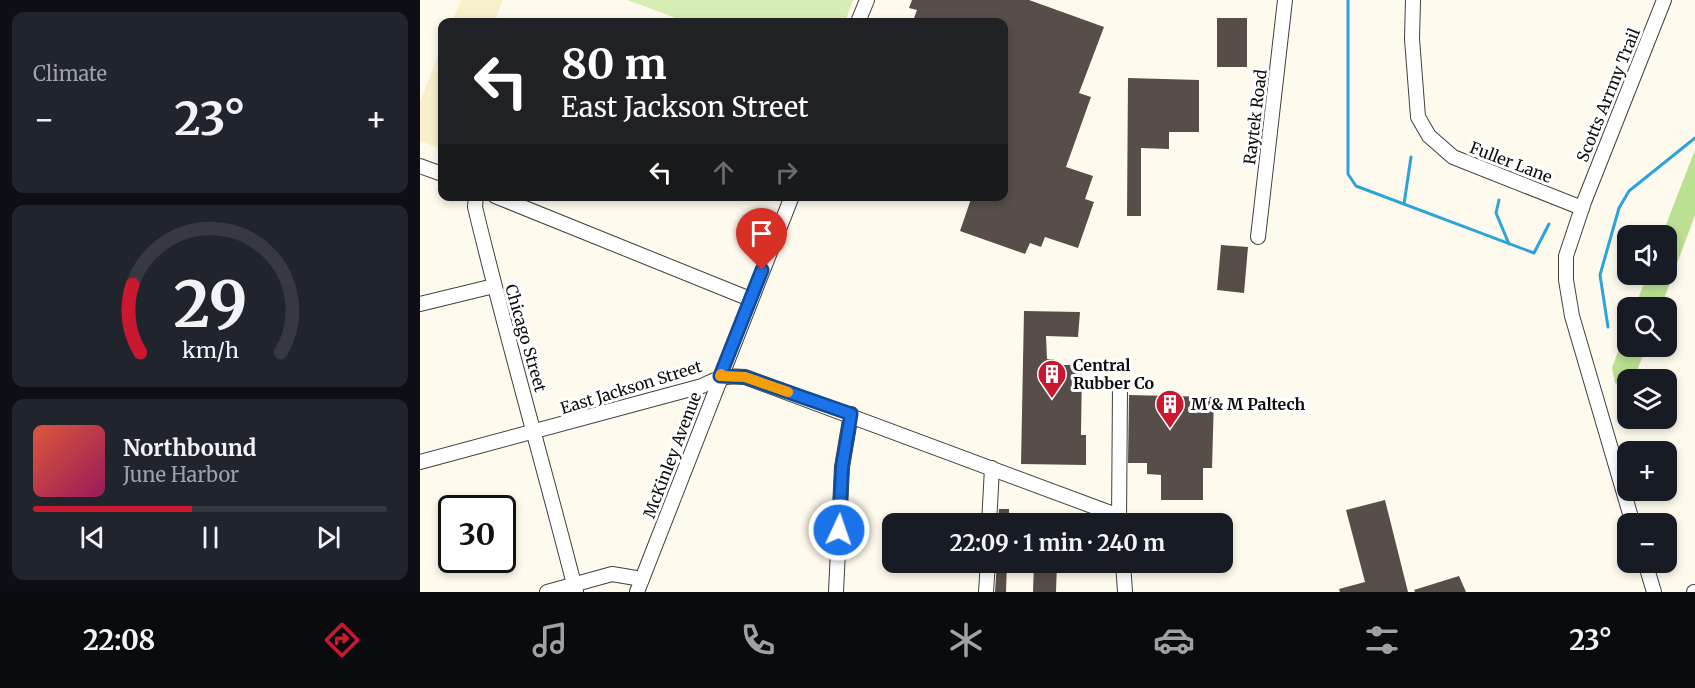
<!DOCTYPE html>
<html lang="en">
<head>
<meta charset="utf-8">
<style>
	:root { --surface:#171b24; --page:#20242c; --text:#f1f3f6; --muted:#9ea1a6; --line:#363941; --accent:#ca1830 }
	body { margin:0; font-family:Merriweather,serif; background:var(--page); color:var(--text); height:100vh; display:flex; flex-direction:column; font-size:22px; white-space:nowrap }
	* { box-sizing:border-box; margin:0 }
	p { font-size:20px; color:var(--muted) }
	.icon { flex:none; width:33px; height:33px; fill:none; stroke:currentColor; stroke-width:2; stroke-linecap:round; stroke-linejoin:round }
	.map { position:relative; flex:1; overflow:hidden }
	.panel { display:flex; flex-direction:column; gap:12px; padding:12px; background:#0d0f14; width:420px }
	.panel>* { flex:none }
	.hud { position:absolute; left:18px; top:18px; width:570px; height:183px; border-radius:12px; box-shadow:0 3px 9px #0003; background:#202124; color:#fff; overflow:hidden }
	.controls { position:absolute; left:1197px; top:225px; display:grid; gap:12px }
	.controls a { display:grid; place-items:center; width:60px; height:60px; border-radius:12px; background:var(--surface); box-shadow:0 3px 9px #0003; font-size:30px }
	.speed { position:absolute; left:18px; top:495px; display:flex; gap:12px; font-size:30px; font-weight:700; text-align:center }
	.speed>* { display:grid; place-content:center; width:78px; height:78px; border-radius:50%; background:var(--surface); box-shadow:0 3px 9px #0003; line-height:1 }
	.speed .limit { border:3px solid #111; border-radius:9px; background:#fff; color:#111 }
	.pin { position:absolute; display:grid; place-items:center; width:51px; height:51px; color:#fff; margin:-62px -26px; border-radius:50% 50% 50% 0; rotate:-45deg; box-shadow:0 0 6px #0007 }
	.pin .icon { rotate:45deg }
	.me { position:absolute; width:66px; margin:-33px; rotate:3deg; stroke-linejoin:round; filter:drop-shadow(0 0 4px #0008) }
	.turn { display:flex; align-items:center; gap:21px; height:126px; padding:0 24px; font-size:27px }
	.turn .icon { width:78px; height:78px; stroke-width:2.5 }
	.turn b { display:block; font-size:42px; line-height:51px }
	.lanes { display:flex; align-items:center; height:57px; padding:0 24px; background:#0003; justify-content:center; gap:30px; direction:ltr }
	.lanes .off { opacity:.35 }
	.big { font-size:45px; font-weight:700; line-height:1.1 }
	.panel .tile { flex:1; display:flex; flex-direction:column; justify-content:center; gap:9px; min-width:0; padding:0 21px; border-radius:12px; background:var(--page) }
	.panel .dial { align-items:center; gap:0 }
	.dial svg { height:156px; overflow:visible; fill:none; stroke:var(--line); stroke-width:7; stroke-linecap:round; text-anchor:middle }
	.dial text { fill:var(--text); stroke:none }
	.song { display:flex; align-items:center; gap:18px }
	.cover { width:72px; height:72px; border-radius:9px; background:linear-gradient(135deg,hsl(10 70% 55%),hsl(330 70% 35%)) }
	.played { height:6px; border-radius:3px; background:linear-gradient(90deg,var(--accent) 45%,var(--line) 45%) }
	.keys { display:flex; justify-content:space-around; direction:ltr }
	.heat { display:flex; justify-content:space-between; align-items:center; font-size:33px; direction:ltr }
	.trip { position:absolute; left:462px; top:513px; width:351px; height:60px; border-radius:12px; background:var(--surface); box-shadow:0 3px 9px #0003; font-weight:700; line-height:60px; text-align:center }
	.dock { display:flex; height:96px; justify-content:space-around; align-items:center; background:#090b0e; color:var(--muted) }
	.dock .icon { width:42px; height:42px }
	.dock .current { color:var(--accent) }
	.dock b { font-size:27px; color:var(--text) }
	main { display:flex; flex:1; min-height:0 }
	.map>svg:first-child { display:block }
	.farmland { fill:#f8f0cb }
	.green { fill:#d6edb3 }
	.forest { fill:#bbe091 }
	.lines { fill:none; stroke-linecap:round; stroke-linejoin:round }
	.stream { stroke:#2da3da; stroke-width:3 }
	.building { fill:#574d49 }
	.minor-casing { stroke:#404040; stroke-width:16 }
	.minor { stroke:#fff; stroke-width:14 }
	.route-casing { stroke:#114b97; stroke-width:15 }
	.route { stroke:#1a73e8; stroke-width:10 }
	.slow { stroke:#f59e0b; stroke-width:10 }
	.labels { text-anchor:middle; stroke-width:6; stroke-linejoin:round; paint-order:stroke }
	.street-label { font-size:16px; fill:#0d0d0d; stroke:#fff }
	.poi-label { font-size:16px; font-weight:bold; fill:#0d0d0d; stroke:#fff; text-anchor:start }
</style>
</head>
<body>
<main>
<section class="panel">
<div class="tile"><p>Climate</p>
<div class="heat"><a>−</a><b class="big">23°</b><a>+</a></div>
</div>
<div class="tile dial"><svg viewBox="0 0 100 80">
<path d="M14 69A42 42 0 1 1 86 69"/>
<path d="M14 69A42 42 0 0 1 10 34" stroke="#ca1830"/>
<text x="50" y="56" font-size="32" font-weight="700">29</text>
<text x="50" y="72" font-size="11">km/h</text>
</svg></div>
<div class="tile">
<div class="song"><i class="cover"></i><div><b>Northbound</b><p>June Harbor</p></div></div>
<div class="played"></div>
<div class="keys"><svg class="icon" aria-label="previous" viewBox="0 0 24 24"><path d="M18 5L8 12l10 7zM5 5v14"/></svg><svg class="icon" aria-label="pause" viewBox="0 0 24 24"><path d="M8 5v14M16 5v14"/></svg><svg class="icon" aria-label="next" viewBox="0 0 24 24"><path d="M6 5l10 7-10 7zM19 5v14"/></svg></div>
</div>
</section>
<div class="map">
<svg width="1275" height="592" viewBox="0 0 1275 592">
	<rect width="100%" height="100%" fill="#fffaee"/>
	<g class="farmland">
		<polygon points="41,0 83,0 74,22 32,22"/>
		<polygon points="22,46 22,149 0,141 0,102"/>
	</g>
	<polygon class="green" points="207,0 433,0 425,22 267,22"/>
	<g class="forest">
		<polygon points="1275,150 1275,215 1241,307 1215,307 1227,275 1246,274 1246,236 1242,235"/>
		<polygon points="1207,326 1208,346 1226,347 1214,379 1208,380 1207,389 1195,383 1192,368"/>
	</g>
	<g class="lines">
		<g class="stream">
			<polyline points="928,0 928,174 936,186 1114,253 1129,224"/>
			<polyline points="1079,200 1076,213 1089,244"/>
			<polyline points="984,204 991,157"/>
			<polyline points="1188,327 1180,275 1199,208 1209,191 1275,138"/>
		</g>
	</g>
	<g class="building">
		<polygon points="492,0 609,0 684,27 659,93 671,97 646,167 673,176 665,199 674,202 658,248 625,237 621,247 610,243 605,254 540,231 552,196 584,196 584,22 508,22 494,18 497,10 489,8"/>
		<rect x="797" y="18" width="30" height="49"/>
		<polygon points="708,78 779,80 779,132 749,132 749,149 721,148 721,216 707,216"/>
		<polygon points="801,245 828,247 824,293 797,290"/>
		<polygon points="604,311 660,312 658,337 626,336 627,359 634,359 634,365 662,365 661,435 666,435 666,465 601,464"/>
		<polygon points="709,395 794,397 792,468 783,468 783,500 741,500 741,475 727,474 727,463 708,463"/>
		<polygon points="965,500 988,592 920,592 919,589 945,582 926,510"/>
		<polygon points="579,509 589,509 589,524 578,524"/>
		<polygon points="577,562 587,562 586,592 575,592"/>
		<polygon points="614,562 637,562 636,592 613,592"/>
		<polygon points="1039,576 1046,592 995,592 994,590"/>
	</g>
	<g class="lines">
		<g class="minor-casing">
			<g id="minor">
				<polyline points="993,0 992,39 998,117 1009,136 1033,157 1162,208"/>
				<polyline points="438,22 447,0"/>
				<polyline points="0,166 22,174"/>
				<path d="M56 196 55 207C86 336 123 463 156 592"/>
				<polyline points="75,196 330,299"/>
				<polyline points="838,237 865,0"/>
				<polyline points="0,304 74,286"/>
				<path d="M0 462 282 386C297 378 307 375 325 377L699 516"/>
				<polyline points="569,524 572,468"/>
				<polyline points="699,524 700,387"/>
				<polyline points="1213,524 1152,316 1146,280 1146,256 1164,202 1244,0"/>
				<polyline points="703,562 705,592"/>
				<polyline points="1225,562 1234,592"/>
				<polyline points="127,592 192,574 222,579"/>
				<polyline points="217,592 372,196"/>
				<polyline points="416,592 422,467 431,414"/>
				<polyline points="566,592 568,562"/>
				<polyline points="1274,592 1275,592"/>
			</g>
		</g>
		<use href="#minor" class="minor"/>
	</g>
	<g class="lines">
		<g class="route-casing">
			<polyline id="route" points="342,270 300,376 325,377 431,414 422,467 419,530"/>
		</g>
		<use href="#route" class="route"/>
		<polyline class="slow" points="301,374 300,376 325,377 368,392"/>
	</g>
	<defs>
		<g id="building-pin" transform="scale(1.5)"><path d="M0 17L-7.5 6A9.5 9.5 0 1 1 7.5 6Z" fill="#ca1830" stroke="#fff"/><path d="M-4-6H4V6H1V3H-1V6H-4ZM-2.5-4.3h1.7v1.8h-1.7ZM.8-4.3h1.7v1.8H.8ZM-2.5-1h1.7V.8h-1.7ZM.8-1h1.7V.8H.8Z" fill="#fff"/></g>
	</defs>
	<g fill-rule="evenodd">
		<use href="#building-pin" x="632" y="374"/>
		<use href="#building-pin" x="750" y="404"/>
	</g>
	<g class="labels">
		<g class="street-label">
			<text transform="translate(1188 95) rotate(-68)" y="6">Scotts Arrmy Trail</text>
			<text transform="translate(835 117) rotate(-83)" y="6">Raytek Road</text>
			<text transform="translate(1091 162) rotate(21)" y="6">Fuller Lane</text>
			<text transform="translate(106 338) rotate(74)" y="6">Chicago Street</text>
			<text transform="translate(211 387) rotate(-17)" y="6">East Jackson Street</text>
			<text transform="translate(252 455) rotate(-69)" y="6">McKinley Avenue</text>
		</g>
		<g class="poi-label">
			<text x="653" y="371">Central<tspan x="653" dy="18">Rubber Co</tspan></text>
			<text x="771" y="410">M &amp; M Paltech</text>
		</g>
	</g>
</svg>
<div class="controls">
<a><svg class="icon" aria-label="sound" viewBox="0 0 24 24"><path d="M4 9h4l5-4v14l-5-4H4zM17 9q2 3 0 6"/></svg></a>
<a><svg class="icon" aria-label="search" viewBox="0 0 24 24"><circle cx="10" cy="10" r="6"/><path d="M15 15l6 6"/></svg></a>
<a><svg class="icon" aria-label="layers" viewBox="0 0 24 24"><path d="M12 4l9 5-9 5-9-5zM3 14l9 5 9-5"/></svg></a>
<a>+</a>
<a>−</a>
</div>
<div class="speed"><div class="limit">30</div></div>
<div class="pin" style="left:342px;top:270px;background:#d93025"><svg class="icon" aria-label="arrive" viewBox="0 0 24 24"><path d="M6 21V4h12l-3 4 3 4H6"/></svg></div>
<svg class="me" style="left:419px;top:530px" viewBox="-20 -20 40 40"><circle r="17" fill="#1a73e8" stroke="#fff" stroke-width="3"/><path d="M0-11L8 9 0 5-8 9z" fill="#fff"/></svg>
<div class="trip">22:09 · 1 min · 240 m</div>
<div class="hud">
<div class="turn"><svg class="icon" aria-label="left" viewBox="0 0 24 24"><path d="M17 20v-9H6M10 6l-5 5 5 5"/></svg><div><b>80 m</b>East Jackson Street</div></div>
<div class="lanes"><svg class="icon" aria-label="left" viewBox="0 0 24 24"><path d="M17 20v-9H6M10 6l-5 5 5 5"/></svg><svg class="icon off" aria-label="ahead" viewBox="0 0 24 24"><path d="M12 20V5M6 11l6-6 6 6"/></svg><svg class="icon off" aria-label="right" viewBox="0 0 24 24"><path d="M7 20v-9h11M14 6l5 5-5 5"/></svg></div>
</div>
</div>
</main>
<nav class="dock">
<b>22:08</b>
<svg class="icon current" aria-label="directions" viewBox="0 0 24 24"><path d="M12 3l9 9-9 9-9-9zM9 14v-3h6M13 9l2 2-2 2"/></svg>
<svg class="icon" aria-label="music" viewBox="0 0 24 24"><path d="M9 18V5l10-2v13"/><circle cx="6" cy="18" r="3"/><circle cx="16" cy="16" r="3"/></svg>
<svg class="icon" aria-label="phone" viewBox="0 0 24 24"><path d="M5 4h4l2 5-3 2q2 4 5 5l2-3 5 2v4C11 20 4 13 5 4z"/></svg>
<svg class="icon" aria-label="climate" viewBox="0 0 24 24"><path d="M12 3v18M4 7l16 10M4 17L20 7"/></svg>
<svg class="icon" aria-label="car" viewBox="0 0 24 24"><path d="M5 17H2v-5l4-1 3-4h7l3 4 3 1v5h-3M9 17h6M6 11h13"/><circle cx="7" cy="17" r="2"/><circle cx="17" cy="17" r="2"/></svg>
<svg class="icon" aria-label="filters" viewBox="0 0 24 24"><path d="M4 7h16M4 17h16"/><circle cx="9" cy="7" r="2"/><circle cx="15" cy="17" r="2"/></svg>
<b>23°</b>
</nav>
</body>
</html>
